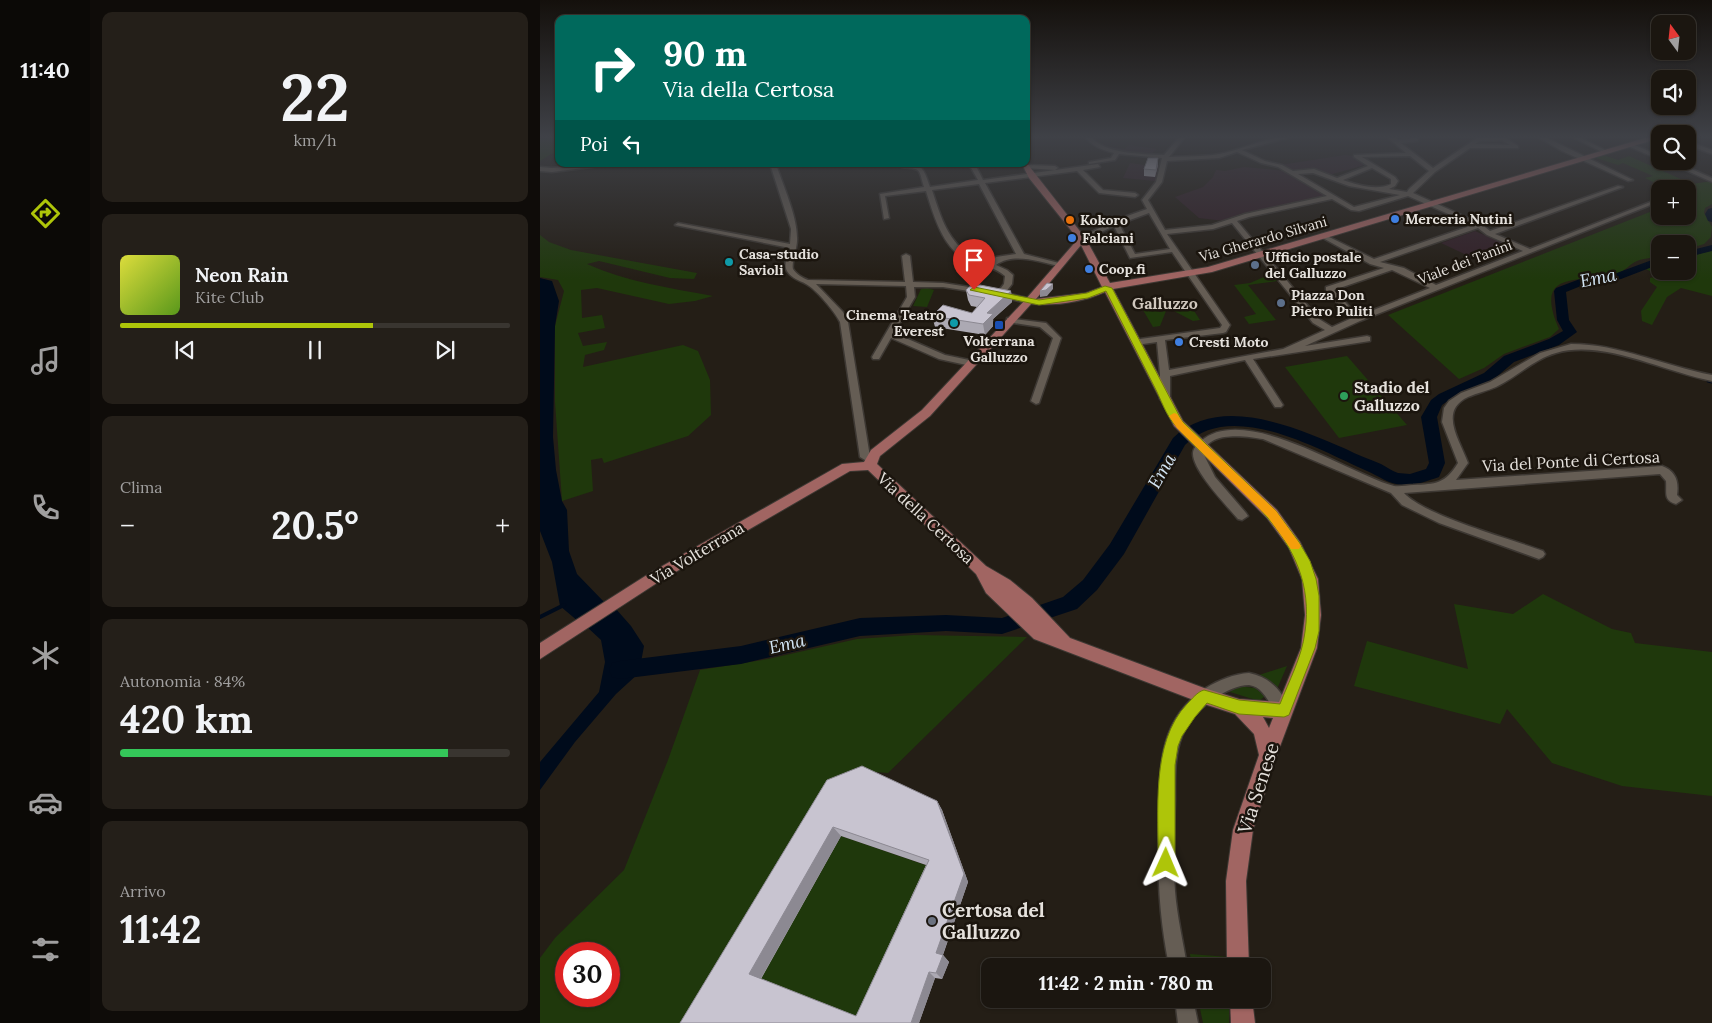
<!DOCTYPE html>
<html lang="it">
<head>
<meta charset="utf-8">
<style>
	:root { --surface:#1b1610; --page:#241f19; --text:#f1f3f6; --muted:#a09f9f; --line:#393530; --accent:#aec509 }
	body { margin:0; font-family:Lora,serif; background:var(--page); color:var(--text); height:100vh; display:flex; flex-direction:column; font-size:19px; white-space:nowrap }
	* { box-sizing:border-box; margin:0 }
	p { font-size:16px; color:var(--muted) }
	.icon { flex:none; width:28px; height:28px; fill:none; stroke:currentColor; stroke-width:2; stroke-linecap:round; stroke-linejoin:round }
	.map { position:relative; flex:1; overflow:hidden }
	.sheet { display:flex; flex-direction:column; gap:12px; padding:12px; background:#0f0c09; width:450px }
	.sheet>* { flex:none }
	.guide { position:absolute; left:15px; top:15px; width:475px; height:152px; border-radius:10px; box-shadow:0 1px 4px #0004,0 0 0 1px var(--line); background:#00695c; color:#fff; overflow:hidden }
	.needle { width:32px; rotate:345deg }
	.controls { position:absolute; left:1111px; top:15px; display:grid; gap:10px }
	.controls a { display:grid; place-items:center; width:45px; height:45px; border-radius:10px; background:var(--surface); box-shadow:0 1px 4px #0004,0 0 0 1px var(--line); font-size:25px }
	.speed { position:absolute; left:15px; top:942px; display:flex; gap:10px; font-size:25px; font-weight:700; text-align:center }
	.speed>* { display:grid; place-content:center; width:65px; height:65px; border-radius:50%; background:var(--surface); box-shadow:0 1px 4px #0004,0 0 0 1px var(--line); line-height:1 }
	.speed .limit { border:8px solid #d22; background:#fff; color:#111 }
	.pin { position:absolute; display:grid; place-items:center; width:42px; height:42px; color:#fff; margin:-51px -21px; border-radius:50% 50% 50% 0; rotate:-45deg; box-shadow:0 0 5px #0007 }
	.pin .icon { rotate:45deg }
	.me { position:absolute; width:55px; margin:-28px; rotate:1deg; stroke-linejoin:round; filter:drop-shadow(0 0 4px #0008) }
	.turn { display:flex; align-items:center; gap:18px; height:105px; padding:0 25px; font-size:22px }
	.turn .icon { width:65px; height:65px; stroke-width:2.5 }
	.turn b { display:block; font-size:35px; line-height:42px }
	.then { display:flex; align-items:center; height:48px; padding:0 25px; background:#0003; gap:10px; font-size:19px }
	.big { font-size:38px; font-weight:700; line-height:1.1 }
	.sheet .widget { flex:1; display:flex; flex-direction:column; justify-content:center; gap:8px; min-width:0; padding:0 18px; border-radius:10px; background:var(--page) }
	.sheet .dial { align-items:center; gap:0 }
	.dial b { font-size:65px; line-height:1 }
	.song { display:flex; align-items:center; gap:15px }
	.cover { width:60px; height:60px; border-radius:8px; background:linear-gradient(135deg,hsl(60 70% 55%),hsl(90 70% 35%)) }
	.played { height:5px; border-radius:2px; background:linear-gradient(90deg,var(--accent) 65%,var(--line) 65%) }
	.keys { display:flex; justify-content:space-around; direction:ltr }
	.heat { display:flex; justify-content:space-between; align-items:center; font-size:28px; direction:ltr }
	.charge { height:8px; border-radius:4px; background:linear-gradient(90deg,#34c759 84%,var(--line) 0) }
	.trip { position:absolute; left:441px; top:958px; width:290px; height:50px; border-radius:10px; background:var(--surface); box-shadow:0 1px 4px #0004,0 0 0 1px var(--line); font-weight:700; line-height:50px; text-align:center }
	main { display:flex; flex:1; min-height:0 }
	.tab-bar { display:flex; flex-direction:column; width:90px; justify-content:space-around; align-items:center; background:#0b0906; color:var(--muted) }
	.tab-bar .icon { width:35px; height:35px }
	.tab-bar .on { color:var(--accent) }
	.tab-bar b { font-size:22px; color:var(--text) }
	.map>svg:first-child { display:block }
	.commercial { fill:#322027 }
	.green { fill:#1f380c; fill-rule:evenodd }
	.water { fill:#000b1b }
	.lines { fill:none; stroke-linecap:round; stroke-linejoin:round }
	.stream-far1 { stroke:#000b1b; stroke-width:3 }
	.stream { stroke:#000b1b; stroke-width:4 }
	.river { fill:#000b1b; fill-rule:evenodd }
	.minor-casing { stroke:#3d3833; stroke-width:3 }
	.major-casing { stroke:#3d3833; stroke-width:2 }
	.minor { fill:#655d54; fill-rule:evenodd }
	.major { fill:#a16562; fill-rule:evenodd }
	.wall { fill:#aca9b3; fill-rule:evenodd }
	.shaded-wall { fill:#8c8992 }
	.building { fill:#c8c4d0; stroke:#8c8992; fill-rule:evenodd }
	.route { fill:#aec509; stroke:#718006 }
	.slow { fill:#f59e0b }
	.shop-dot { fill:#3f7fe0; stroke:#1b150e; stroke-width:2 }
	.food-dot { fill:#e8710a; stroke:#1b150e; stroke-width:2 }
	.culture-dot { fill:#0f9aa8; stroke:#1b150e; stroke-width:2 }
	.service-dot { fill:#5c6f8a; stroke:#1b150e; stroke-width:2 }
	.transit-dot { fill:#1a4fb4; stroke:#1b150e; stroke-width:2 }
	.leisure-dot { fill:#2e9e5b; stroke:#1b150e; stroke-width:2 }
	.worship-dot { fill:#6b7280; stroke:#1b150e; stroke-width:2 }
	.labels { text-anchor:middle; stroke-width:5; stroke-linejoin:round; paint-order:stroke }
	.far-poi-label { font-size:14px; font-weight:bold; fill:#e5e1dc; stroke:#1b150e; text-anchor:start }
	.far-street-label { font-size:14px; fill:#e5e1dc; stroke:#1b150e }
	.far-quarter-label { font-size:16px; font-weight:bold; fill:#d0c8be; stroke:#1b150e }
	.poi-label { font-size:16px; font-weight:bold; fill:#e5e1dc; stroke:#1b150e; text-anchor:start }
	.street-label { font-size:16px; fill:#e5e1dc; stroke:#1b150e }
	.water-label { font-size:18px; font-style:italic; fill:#d3e5f4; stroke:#1b150e }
	.near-street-label { font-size:19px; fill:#e5e1dc; stroke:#1b150e }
	.near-poi-label { font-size:19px; font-weight:bold; fill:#e5e1dc; stroke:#1b150e; text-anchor:start }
</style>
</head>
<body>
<main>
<nav class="tab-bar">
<b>11:40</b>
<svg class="icon on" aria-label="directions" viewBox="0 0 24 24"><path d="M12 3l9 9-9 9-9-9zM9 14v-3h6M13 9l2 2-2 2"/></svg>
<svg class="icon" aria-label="music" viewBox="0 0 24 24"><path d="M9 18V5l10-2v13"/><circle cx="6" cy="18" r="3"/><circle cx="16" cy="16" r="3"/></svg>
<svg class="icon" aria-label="phone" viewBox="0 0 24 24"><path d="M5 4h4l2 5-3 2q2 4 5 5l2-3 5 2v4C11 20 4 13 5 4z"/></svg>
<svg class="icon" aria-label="climate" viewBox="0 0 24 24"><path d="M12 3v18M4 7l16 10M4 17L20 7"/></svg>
<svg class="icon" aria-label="car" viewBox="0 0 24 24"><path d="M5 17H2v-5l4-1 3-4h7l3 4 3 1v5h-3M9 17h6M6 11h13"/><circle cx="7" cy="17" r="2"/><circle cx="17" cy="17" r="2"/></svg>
<svg class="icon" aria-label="filters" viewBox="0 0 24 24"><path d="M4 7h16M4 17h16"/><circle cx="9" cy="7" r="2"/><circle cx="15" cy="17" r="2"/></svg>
</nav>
<section class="sheet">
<div class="widget dial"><b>22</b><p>km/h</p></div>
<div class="widget">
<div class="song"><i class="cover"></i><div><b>Neon Rain</b><p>Kite Club</p></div></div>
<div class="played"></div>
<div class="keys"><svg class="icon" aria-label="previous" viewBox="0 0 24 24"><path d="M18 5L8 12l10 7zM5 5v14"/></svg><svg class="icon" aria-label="pause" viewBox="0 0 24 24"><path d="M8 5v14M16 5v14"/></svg><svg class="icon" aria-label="next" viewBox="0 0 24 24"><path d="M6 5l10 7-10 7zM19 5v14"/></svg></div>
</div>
<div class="widget"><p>Clima</p>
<div class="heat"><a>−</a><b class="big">20.5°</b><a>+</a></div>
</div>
<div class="widget"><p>Autonomia · 84%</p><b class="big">420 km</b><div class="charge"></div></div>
<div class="widget"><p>Arrivo</p><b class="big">11:42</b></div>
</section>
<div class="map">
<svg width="1172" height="1023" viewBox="0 0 1172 1023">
	<rect width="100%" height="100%" fill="#241e16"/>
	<g class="commercial">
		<polygon points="589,145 617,149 609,156 569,150 562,146 585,149"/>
		<polygon points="805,155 813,156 825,165 789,175 775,169 751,171 740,165"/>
		<polygon points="590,163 605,165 622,165 615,181 583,178"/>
		<polygon points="704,167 747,171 788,197 700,214 684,221 659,218 635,197 663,187 673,177 676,170 685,171"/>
		<polygon points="935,231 970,246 935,259 901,243"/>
	</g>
	<g class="green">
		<polygon points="19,136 19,153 11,154 0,161 0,139"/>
		<path d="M1063 155 1078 160 1089 156 1152 184 1172 181V204L1165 208 1164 213 1172 227 1171 237 1164 244 1148 249V244H1120V256C1113 258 1104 258 1097 261 1090 264 1085 271 1078 273 1041 285 992 267 1019 329L1010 337 964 354 944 368 919 379 848 315 1120 208V216H1148V189H1127L1105 178 1113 176 1083 163 1078 165 1056 158Z"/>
		<path d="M0 235 9 242 31 250 157 273 154 279 130 278 59 261 47 264C87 282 130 288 173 296L155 301 129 304 57 288 41 290 42 318 62 315 65 328 38 333 43 346 67 342 64 350 45 355 43 367 143 345 158 351 170 380 171 415 148 436 64 463 62 458 51 460 53 491 22 501 15 402V326L24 291 18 280 0 277Z"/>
		<polygon points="1172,250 1172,296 1141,288 1127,297 1112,325 1102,321 1101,311 1117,287 1110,282 1110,278 1119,276 1106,269 1109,265 1120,263 1120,271 1148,271 1148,257"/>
		<polygon points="731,274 737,281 708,285 736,320 709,324 704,317 716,314 694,285 710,283"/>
		<polygon points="387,288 394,290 387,307 373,306 381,289"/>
		<polygon points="649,303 660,320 653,321 632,310 639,309 637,305"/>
		<polygon points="616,308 619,312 626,311 620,326 613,327 603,310"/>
		<polygon points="807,356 867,425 799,438 745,367"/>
		<polygon points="1003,594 1072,629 1091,633 1095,643 1172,652 1172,796 1082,786 1012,763 967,709 960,724 814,686 827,641 928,669 914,604 973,614"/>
		<path d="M374 635 487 637 348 773 324 771 148 1023H0V958L15 938 84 870 128 760 160 670 228 659 317 639ZM26 954H69V996H26Z"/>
		<polygon points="747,666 737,689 719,675"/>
		<polygon points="698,686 715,688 725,696 719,701 690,692 691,688"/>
		<polygon points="301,836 394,868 324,1021 220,980"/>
		<polygon points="650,954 689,957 689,966 652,966"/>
		<polygon points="658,999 689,999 689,1023 663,1023"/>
	</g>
	<g class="water">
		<polygon points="0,278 12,281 19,301 15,326 13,437 16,470 22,501 27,510 29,551 37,574 66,604 39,622 20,606 12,562 0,531"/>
		<polygon points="76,609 91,626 104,646 99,673 76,694 35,742 0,790 0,762 59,692 65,662 61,640 47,627"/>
	</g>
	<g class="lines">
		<polyline class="stream-far1" points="1168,381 1172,382"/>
		<polyline class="stream" points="0,617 24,605"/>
		<g class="river">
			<polygon points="1172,208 1172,222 1168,221 1165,214 1168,209"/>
			<polygon points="1172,245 1172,251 1148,257 1148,251"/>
			<path d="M1120 257V264L1081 279 1041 286 1026 292 1029 320 1037 332 1019 345 974 362 954 379 909 400 902 405 897 417 905 463 899 477C887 481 874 486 862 485 848 484 839 476 827 471 779 450 691 398 645 445L584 554 557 590 537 609 462 634 406 631 320 636 201 664 80 679 72 677 69 670 72 663 80 661 201 646 320 618 406 615 462 618 523 597 543 580 570 544 633 438C680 393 757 428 806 449 817 455 830 459 841 464 847 467 852 471 858 473L870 474 886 469 889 463 881 417 891 400 899 394 944 373 964 356 1009 339 1023 331 1017 320 1014 291 1016 288 1040 279 1074 274Z"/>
		</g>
		<g class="minor-casing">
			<g id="minor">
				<path d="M544 136H550C564 154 602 154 624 155L640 136H646L629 157C645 156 663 157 679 154 705 149 728 136 755 136L702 150 725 161 742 165 753 171 774 169 797 178 828 166 814 157V155L866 153 846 136H852L858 140 871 139 867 136H874L878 139V141L861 143 893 168 937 138 963 136 978 146V148H930L895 172 873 193 941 224 950 231 1078 186 1083 187 955 234 990 249 1113 201 1118 202 820 321 765 346 827 336 830 337V341L713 359 743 405 741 407H735L705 360 630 376V399L625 402 620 399V374L617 342 596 345 593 344V340L680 328 682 325 632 252 590 258 574 226 544 240H540V238L573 221 607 209 602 200 616 182 622 158 579 154 575 160 549 164V162L571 158 574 153C562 150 552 146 544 136ZM962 140 970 145 935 144 940 141ZM697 152 721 163 738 167 787 196 705 214 672 225 625 230 608 200 622 182 627 161 679 158ZM870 156 889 171 869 189 867 192 849 189 855 186 858 181 855 177 822 157ZM832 168 851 179V184C837 191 817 185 803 180ZM773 173 809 186 860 195 814 207 758 174ZM868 196 933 225 834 259 785 235H781V237L830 264 844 268 786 287V291L812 318 792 327 779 319 697 221 709 217 792 199 811 210 819 211ZM609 213 630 249 595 254 579 224ZM692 223 773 323 785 330 743 349 629 370 625 340 683 333 686 332 690 325 627 234 673 229ZM938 228 947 235 983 251 896 285 864 268 840 262ZM852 270 890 288 818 316 794 290Z"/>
				<polygon points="996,136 1003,136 1093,180 1088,181 1022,151"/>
				<polygon points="1030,136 1037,136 1069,152 1064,153"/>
				<polygon points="1148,141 1172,150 1172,154 1148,145"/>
				<polygon points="1090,143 1120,156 1120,160 1088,146"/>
				<polygon points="1125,161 1133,161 1172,178 1172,182"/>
				<polygon points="57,164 75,164 12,172 0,171 0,167 12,168"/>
				<path d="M230 164H236C243 186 257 215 257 238 258 246 251 263 253 269 256 274 263 278 268 280L365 282 362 256 366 254 370 256 373 282 403 283 442 289 446 291 442 293 403 287H374L375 297 354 333 405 355 434 361 435 363 431 366 399 359 351 338 339 359H333L332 357 367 297 366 286 276 284 303 312 308 322 330 457 329 459 325 460 320 457 300 322C295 312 276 289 266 284 259 280 252 279 247 271 243 264 248 255 250 248L135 225 138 223 250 244 251 229Z"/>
				<path d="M360 164C382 163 383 167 390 187L438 180 430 166H413L410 164H435L443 180 558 164 560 167 543 170 563 190 595 193 598 195 595 197 559 193 537 171 445 183 484 254 523 264 519 266C499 262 474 252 456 265L467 270 473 275 472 284 465 293 492 299 493 301 489 303 454 296V292H458L464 284 465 276C455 267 442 266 430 261 403 251 394 216 386 191L345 196 349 218 344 219 340 194 384 187C378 167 382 170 362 167ZM439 184 476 254 456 257 449 263C411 252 403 224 392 190Z"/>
				<polygon points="487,165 515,166 518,168 515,170 485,168"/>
				<polygon points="467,318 506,323 521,338 499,403 496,404 491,401 513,338 500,327 467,322"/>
				<path d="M1031 344C1080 344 1124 366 1172 375V381C1124 372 1063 339 1016 353 994 359 977 377 956 387 947 391 937 393 928 397 898 411 920 441 928 463L916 480 1122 466C1136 471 1139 482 1137 495L1142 500 1136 504C1123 500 1127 493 1126 481L1120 474 864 493C885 516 971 539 1003 551L1005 554 1003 557 999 559 899 523 862 505 851 493 723 439C707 436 665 430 664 455L675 477 706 513 708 516 702 520 698 519C687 506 652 470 653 453 653 448 658 444 661 441 705 403 807 473 854 486 860 487 868 485 873 485 896 484 905 484 918 463L902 422 904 408 909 401 921 393 950 382 1000 353Z"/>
				<path d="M709 673C730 677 743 692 751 711L749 716 744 718C730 712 727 687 709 685 698 685 686 691 677 697 662 706 649 720 642 736 634 756 635 779 635 800 634 830 633 861 635 891 637 916 643 941 647 966H629C619 916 617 873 619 822 620 770 617 720 666 688 679 680 694 674 709 673Z"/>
				<polygon points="635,999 653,999 658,1023 638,1023"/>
			</g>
		</g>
		<g class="major-casing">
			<g id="major">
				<path d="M1112 136H1120V138L672 272 573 289 643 421 737 510 760 542 778 579 781 615 777 648 736 757 713 830 706 881 709 966H687L686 881 693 830 719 755 714 734 695 714 664 704 494 639 446 593 436 574 328 470 310 471 120 581 0 659V643L110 573 302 464 324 462 331 450 382 410 486 299 538 239 489 178 482 164H486V162L546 239 570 283 668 267ZM541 245 562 287 546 293 496 299ZM565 292 634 426 727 518 749 548 762 579 765 615 761 648 739 702 699 699 664 688 530 638 492 598 470 580 446 566 337 464 340 456 390 416 491 304C516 306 543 302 565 292ZM723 717 733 718 729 728Z"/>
				<polygon points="486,140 489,142 489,145 486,147"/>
				<polygon points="690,999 712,999 715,1023 691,1023"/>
			</g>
		</g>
		<use href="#minor" class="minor"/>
		<use href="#major" class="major"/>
	</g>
	<g class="wall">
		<polygon points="618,158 618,165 615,177 604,176 604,169"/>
		<polygon points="426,290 471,291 472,302 453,319 454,325 445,335 395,327 392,316 432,313 437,307 431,306 428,300"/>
		<path d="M287 780 397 801 402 810 428 882 403 955 409 962 402 979 395 978 379 1023H140ZM301 836 386 865 316 1016 221 979Z"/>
	</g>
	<g class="shaded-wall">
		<polygon points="618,158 618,165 615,177 616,170"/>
		<polygon points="513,284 513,289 507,296 500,297 500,291"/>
		<polygon points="471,291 472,302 453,319 454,325 445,335 443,324 447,313"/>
		<polygon points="397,801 402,810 428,882 401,960 396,953"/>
		<polygon points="293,827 301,836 220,980 209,974"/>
		<polygon points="403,955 409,962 402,979 396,973"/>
		<polygon points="389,972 395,978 379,1023 371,1023"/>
	</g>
	<g class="building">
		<polygon points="608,158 618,158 616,170 604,169"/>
		<polygon points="507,283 513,284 506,290 500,291"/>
		<polygon points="440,285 471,291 447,313 453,314 443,324 392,316 403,305 432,313 445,298 429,295 426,290 429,287"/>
		<path d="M322 766 397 801 424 874 396 953 403 955 396 973 389 972 371 1023H140L287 780ZM293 827 389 860 316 1016 209 974Z"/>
	</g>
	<linearGradient id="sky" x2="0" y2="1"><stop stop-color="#14100c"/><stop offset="0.49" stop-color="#3f4147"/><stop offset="1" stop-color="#3f4147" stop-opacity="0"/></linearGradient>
	<rect width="1172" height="279" fill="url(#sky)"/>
	<path class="route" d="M565 286 572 288 642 421 736 511 759 542 770 561 776 579 779 596V631L775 648 749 715 744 717 699 714 667 703 655 717 642 736 638 746 635 765V863L632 869 626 871 620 869 618 863C619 813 610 743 647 704 652 699 657 692 664 690L699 700 740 704C749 681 762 657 765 632 779 536 691 488 636 426 626 416 621 399 614 386 598 354 582 323 566 291L548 298 499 305 430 290 434 287 499 300 547 293Z"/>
	<polygon class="slow" points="634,413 637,414 644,424 736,511 759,543 761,546 759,549 751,549 728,517 637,428 629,416"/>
	<g class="shop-dot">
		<circle cx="855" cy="219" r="5"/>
		<circle cx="532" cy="238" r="5"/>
		<circle cx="549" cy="269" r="5"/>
		<circle cx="639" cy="342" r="5"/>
	</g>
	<circle class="food-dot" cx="530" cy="220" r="5"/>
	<g class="culture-dot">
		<circle cx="189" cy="262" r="5"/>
		<circle cx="414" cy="323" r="5"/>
	</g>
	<g class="service-dot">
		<circle cx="715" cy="265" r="5"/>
		<circle cx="741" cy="303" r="5"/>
	</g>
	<rect class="transit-dot" x="454" y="320" width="10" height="10" rx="2.5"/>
	<circle class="leisure-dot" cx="804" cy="396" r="5"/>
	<circle class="worship-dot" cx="392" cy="921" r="5"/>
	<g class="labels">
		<g class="far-poi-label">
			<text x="865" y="224">Merceria Nutini</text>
			<text x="540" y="225">Kokoro</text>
			<text x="542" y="243">Falciani</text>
			<text x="199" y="259">Casa-studio<tspan x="199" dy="16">Savioli</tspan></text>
			<text x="725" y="262">Ufficio postale<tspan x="725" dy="16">del Galluzzo</tspan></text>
			<text x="559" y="274">Coop.fi</text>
			<text x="751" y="300">Piazza Don<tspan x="751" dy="16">Pietro Puliti</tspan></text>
			<text x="404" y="320" text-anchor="end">Cinema Teatro<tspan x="404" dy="16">Everest</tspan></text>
			<text x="459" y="346" text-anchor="middle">Volterrana<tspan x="459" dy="16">Galluzzo</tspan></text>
			<text x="649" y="347">Cresti Moto</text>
		</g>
		<g class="far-street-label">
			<text transform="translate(723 239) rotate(-16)" y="5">Via Gherardo Silvani</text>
			<text transform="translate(925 262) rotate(-21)" y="5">Viale dei Tanini</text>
		</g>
		<g class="far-quarter-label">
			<text x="625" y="309">Galluzzo</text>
		</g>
		<g class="poi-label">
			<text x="814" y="393">Stadio del<tspan x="814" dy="18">Galluzzo</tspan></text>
		</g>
		<g class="street-label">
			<text transform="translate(1031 461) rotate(-3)" y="6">Via del Ponte di Certosa</text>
			<text transform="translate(386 518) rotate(43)" y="6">Via della Certosa</text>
			<text transform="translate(157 553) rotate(-31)" y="6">Via Volterrana</text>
		</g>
		<g class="water-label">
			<text transform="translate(1058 278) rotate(-11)" y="6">Ema</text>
			<text transform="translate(622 471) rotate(-60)" y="6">Ema</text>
			<text transform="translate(247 644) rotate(-13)" y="6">Ema</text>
		</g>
		<g class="near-street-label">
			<text transform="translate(718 788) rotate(-72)" y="7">Via Senese</text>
		</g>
		<g class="near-poi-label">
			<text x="402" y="917">Certosa del<tspan x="402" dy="22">Galluzzo</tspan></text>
		</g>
	</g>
</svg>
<div class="controls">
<a><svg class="needle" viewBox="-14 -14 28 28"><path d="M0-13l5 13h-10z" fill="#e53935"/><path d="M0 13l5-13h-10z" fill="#a09f9f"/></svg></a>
<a><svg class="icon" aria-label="sound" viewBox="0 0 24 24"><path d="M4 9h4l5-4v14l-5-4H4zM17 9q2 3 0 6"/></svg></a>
<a><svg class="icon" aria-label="search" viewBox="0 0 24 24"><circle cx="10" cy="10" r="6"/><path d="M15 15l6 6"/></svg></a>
<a>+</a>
<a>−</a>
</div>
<div class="speed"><div class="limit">30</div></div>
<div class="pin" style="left:434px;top:290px;background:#d93025"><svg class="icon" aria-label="arrive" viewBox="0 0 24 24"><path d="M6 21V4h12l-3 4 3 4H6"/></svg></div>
<svg class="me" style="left:626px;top:863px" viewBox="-20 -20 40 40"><path d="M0-17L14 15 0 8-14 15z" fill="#aec509" stroke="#fff" stroke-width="4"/></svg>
<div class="trip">11:42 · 2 min · 780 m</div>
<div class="guide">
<div class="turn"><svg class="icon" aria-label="right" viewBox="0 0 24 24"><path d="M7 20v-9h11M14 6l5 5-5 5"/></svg><div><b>90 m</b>Via della Certosa</div></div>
<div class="then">Poi<svg class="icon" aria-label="left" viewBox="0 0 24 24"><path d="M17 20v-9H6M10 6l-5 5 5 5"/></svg></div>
</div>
</div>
</main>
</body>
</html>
